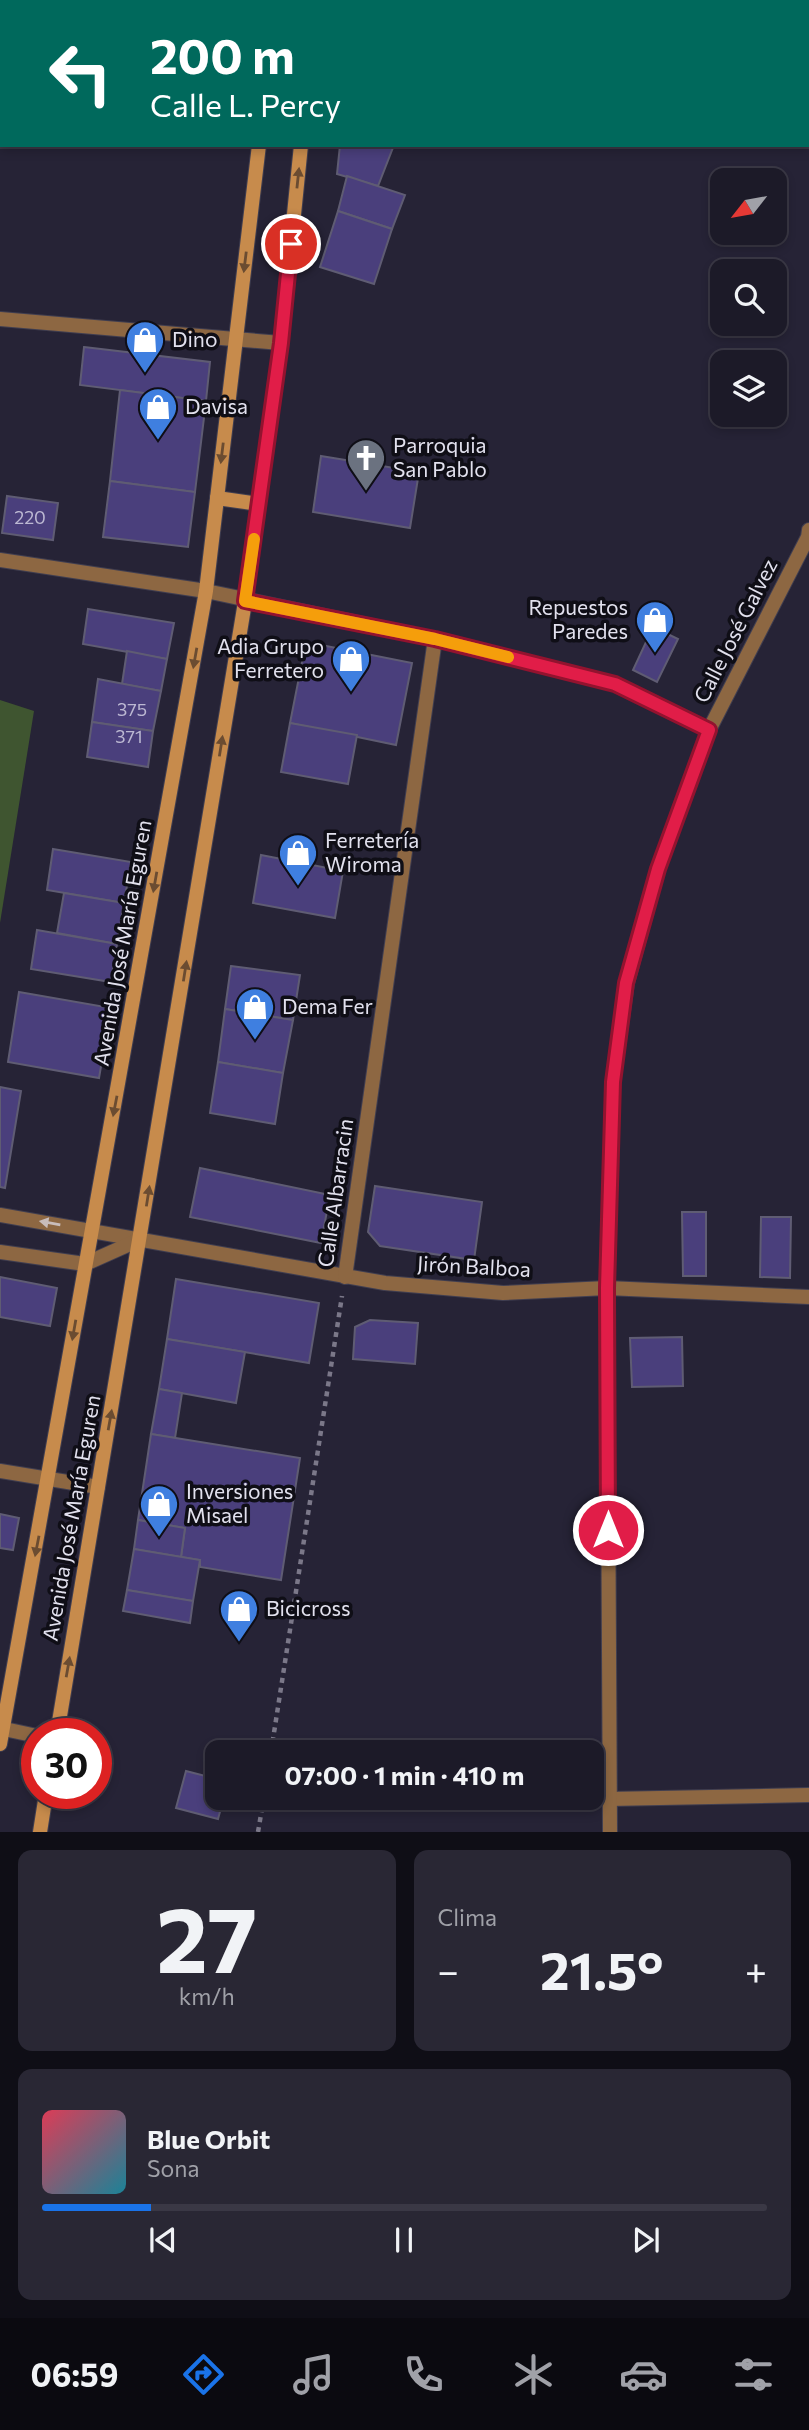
<!DOCTYPE html>
<html lang="es">
<head>
<meta charset="utf-8">
<style>
	:root { --surface:#1c1a28; --page:#292734; --text:#f1f3f6; --muted:#a0a1a8; --line:#3a3845; --accent:#1a73e8 }
	body { margin:0; font-family:Commissioner,sans-serif; background:var(--page); color:var(--text); height:100vh; display:flex; flex-direction:column; font-size:26px; white-space:nowrap }
	* { box-sizing:border-box; margin:0 }
	p { font-size:23px; color:var(--muted) }
	.icon { flex:none; width:38px; height:38px; fill:none; stroke:currentColor; stroke-width:2; stroke-linecap:round; stroke-linejoin:round }
	.map { position:relative; height:1832px; overflow:hidden }
	.panel { display:flex; flex-direction:column; gap:18px; padding:18px; background:#0f0e16; flex:1 }
	.panel>* { flex:none }
	.top-card { position:absolute; left:0px; top:0px; width:810px; height:147px; box-shadow:0 4px 10px #0003,0 0 0 2px var(--line); background:#00695c; color:#fff; overflow:hidden }
	.needle { width:46px; rotate:239deg }
	.controls { position:absolute; left:710px; top:168px; display:grid; gap:14px }
	.controls a { display:grid; place-items:center; width:77px; height:77px; border-radius:14px; background:var(--surface); box-shadow:0 4px 10px #0003,0 0 0 2px var(--line); font-size:35px }
	.speed { position:absolute; left:21px; top:1718px; display:flex; gap:14px; font-size:35px; font-weight:700; text-align:center }
	.speed>* { display:grid; place-content:center; width:91px; height:91px; border-radius:50%; background:var(--surface); box-shadow:0 4px 10px #0003,0 0 0 2px var(--line); line-height:1 }
	.speed .limit { border:10px solid #d22; background:#fff; color:#111 }
	.pin { position:absolute; display:grid; place-items:center; width:60px; height:60px; color:#fff; margin:-30px; border:4px solid #fff; border-radius:50%; box-shadow:0 2px 7px #0007 }
	.me { position:absolute; width:77px; margin:-38px; rotate:0deg; stroke-linejoin:round; filter:drop-shadow(0 0 5px #0008) }
	.turn { display:flex; align-items:center; gap:24px; height:147px; padding:0 35px; font-size:32px }
	.turn .icon { width:91px; height:91px; stroke-width:2.5 }
	.turn b { display:block; font-size:49px; line-height:60px }
	.big { font-size:52px; font-weight:700; line-height:1.1 }
	.panel .card { flex:1; display:flex; flex-direction:column; justify-content:center; gap:10px; min-width:0; padding:0 24px; border-radius:14px; background:var(--page) }
	.panel .dial { align-items:center; gap:0 }
	.dial b { font-size:91px; line-height:1 }
	.song { display:flex; align-items:center; gap:21px }
	.cover { width:84px; height:84px; border-radius:10px; background:linear-gradient(135deg,hsl(350 70% 55%),hsl(190 70% 35%)) }
	.played { height:7px; border-radius:4px; background:linear-gradient(90deg,var(--accent) 15%,var(--line) 15%) }
	.keys { display:flex; justify-content:space-around; direction:ltr }
	.heat { display:flex; justify-content:space-between; align-items:center; font-size:38px; direction:ltr }
	.panel .tiles { flex:1; display:grid; gap:18px; grid-template-columns:1fr 1fr }
	.card:last-child { grid-column:span 2 }
	.trip { position:absolute; left:205px; top:1740px; width:399px; height:70px; border-radius:14px; background:var(--surface); box-shadow:0 4px 10px #0003,0 0 0 2px var(--line); font-weight:700; line-height:70px; text-align:center }
	.tabs { display:flex; height:112px; justify-content:space-around; align-items:center; background:#0b0a10; color:var(--muted) }
	.tabs .icon { width:49px; height:49px }
	.tabs .selected { color:var(--accent) }
	.tabs b { font-size:32px; color:var(--text) }
	.map>svg:first-child { display:block }
	.green { fill:#3f5530 }
	.building { fill:#4a3f7c; stroke:#5f5c73; stroke-width:2 }
	.lines { fill:none; stroke-linecap:round; stroke-linejoin:round }
	.service-casing { stroke:#403e50; stroke-width:14 }
	.minor-casing { stroke:#403e50; stroke-width:16 }
	.secondary-casing { stroke:#403e50; stroke-width:16 }
	.primary-casing { stroke:#403e50; stroke-width:19 }
	.path { stroke:#7b7889; stroke-width:4.5; stroke-dasharray:5 5; stroke-linecap:butt }
	.service { stroke:#8d6742; stroke-width:12 }
	.minor { stroke:#8d6742; stroke-width:14 }
	.secondary { stroke:#c78b4c; stroke-width:14 }
	.primary { stroke:#f5a753; stroke-width:18 }
	.oneway { fill:#6b4c31 }
	.oneway2 { fill:#c8bcba }
	.route-casing { stroke:#92132f; stroke-width:18 }
	.route { stroke:#e11d48; stroke-width:12 }
	.slow { stroke:#f59e0b; stroke-width:12 }
	.labels { text-anchor:middle; stroke-width:7; stroke-linejoin:round; paint-order:stroke }
	.number-label { font-size:18px; fill:#bcb8d2 }
	.poi-label { font-size:21px; fill:#e2e1ee; stroke:#0f0e16; text-anchor:start }
	.street-label { font-size:21px; fill:#e2e1ee; stroke:#0f0e16 }
</style>
</head>
<body>
<div class="map">
<svg width="809" height="1832" viewBox="0 0 809 1832">
	<rect width="100%" height="100%" fill="#262336"/>
	<polygon class="green" points="0,700 34,711 0,923"/>
	<g class="building">
		<polygon points="340,145 394,145 378,186 337,174"/>
		<polygon points="347,176 405,195 392,229 338,211"/>
		<polygon points="338,211 392,229 374,284 320,267"/>
		<polygon points="84,347 210,362 206,401 80,385"/>
		<polygon points="120,390 206,401 195,492 110,481"/>
		<polygon points="321,456 419,472 410,528 313,512"/>
		<polygon points="110,481 195,492 188,547 103,537"/>
		<polygon points="7,496 58,503 53,540 2,533"/>
		<polygon points="88,609 174,623 167,659 83,644"/>
		<polygon points="653,627 678,639 657,682 633,670"/>
		<polygon points="306,642 412,663 396,745 290,723"/>
		<polygon points="127,651 167,659 161,691 122,684"/>
		<polygon points="98,679 161,691 153,731 92,722"/>
		<polygon points="92,722 153,731 148,767 87,757"/>
		<polygon points="290,723 357,735 348,784 281,772"/>
		<polygon points="53,849 131,862 124,903 47,890"/>
		<polygon points="261,855 343,871 335,918 253,903"/>
		<polygon points="64,893 124,903 117,944 57,933"/>
		<polygon points="37,930 117,944 111,982 31,969"/>
		<polygon points="231,966 300,975 293,1020 225,1009"/>
		<polygon points="19,992 111,1008 99,1078 8,1062"/>
		<polygon points="225,1009 293,1020 283,1073 218,1062"/>
		<polygon points="218,1062 283,1073 275,1124 210,1113"/>
		<polygon points="0,1087 21,1091 5,1188 0,1187"/>
		<polygon points="200,1168 330,1195 321,1243 190,1217"/>
		<polygon points="375,1186 482,1202 474,1260 380,1246 368,1232"/>
		<polygon points="682,1212 706,1212 706,1276 683,1276"/>
		<polygon points="761,1217 791,1217 790,1278 760,1277"/>
		<polygon points="0,1277 57,1288 50,1326 0,1317"/>
		<polygon points="176,1279 319,1303 309,1363 167,1339"/>
		<polygon points="370,1320 418,1323 415,1364 353,1359 355,1327"/>
		<polygon points="682,1337 683,1386 632,1387 630,1338"/>
		<polygon points="167,1339 245,1352 236,1403 159,1389"/>
		<polygon points="159,1389 182,1393 175,1438 151,1434"/>
		<polygon points="151,1434 300,1458 281,1580 200,1567 200,1560 181,1557 185,1528 138,1520"/>
		<polygon points="0,1514 19,1518 13,1550 0,1548"/>
		<polygon points="138,1520 185,1528 181,1557 134,1549"/>
		<polygon points="134,1549 200,1560 193,1601 127,1590"/>
		<polygon points="127,1590 193,1601 190,1623 123,1611"/>
		<polygon points="186,1771 217,1779 217,1797 224,1797 218,1819 176,1808"/>
	</g>
	<g class="lines">
		<g class="service-casing">
			<polyline id="service" points="548,2 549,0"/>
		</g>
		<g class="minor-casing">
			<g id="minor">
				<polyline points="0,319 281,343"/>
				<polyline points="0,560 206,591 435,639 615,684 709,730"/>
				<polyline points="0,1215 385,1283 503,1293 607,1288 809,1297"/>
				<polyline points="0,1252 85,1264 141,1239"/>
				<polyline points="345,1277 435,639"/>
				<polyline points="0,1471 98,1487"/>
				<polyline points="0,1728 37,1736"/>
				<polyline points="608,1799 809,1795"/>
				<polyline points="610,1832 607,1288 613,1082 627,983 658,869 709,730 808,537 809,530"/>
			</g>
		</g>
		<g class="secondary-casing">
			<g id="secondary">
				<polyline points="278,2 278,0"/>
				<polyline points="318,2 319,0"/>
				<polyline points="217,498 259,504"/>
				<polyline points="57,1734 245,602 281,343 301,145"/>
				<polyline points="0,1744 206,591 259,145"/>
				<polyline points="40,1832 46,1794"/>
			</g>
		</g>
		<g class="primary-casing">
			<g id="primary">
				<polyline points="426,0 444,2"/>
				<polyline points="808,36 809,36"/>
				<polyline points="0,40 2,40"/>
				<polyline points="808,87 809,87"/>
			</g>
		</g>
		<g class="path">
			<polyline points="271,1752 342,1296"/>
			<polyline points="258,1832 264,1797"/>
		</g>
		<use href="#service" class="service"/>
		<use href="#minor" class="minor"/>
		<use href="#secondary" class="secondary"/>
		<use href="#primary" class="primary"/>
	</g>
	<defs><path id="oneway-solid" d="M-6-.8H1V-3.2L6.5 0L1 3.2V.8H-6Z" transform="scale(1.75)"/></defs>
	<g class="oneway">
		<use href="#oneway-solid" transform="translate(298 178) rotate(-84)"/>
		<use href="#oneway-solid" transform="translate(245 262) rotate(97)"/>
		<use href="#oneway-solid" transform="translate(222 453) rotate(97)"/>
		<use href="#oneway-solid" transform="translate(195 658) rotate(100)"/>
		<use href="#oneway-solid" transform="translate(221 746) rotate(-81)"/>
		<use href="#oneway-solid" transform="translate(155 882) rotate(100)"/>
		<use href="#oneway-solid" transform="translate(185 971) rotate(-81)"/>
		<use href="#oneway-solid" transform="translate(115 1106) rotate(101)"/>
		<use href="#oneway-solid" transform="translate(148 1196) rotate(-81)"/>
		<use href="#oneway-solid" transform="translate(74 1330) rotate(100)"/>
		<use href="#oneway-solid" transform="translate(110 1420) rotate(-80)"/>
		<use href="#oneway-solid" transform="translate(37 1546) rotate(101)"/>
		<use href="#oneway-solid" transform="translate(68 1667) rotate(-80)"/>
	</g>
	<use class="oneway2" href="#oneway-solid" transform="translate(50 1223) rotate(-170)"/>
	<g class="lines">
		<g class="route-casing">
			<polyline id="route" points="291,244 281,343 245,601 435,639 615,684 709,730 658,869 626,983 613,1082 607,1288 608,1530"/>
		</g>
		<use href="#route" class="route"/>
		<polyline class="slow" points="254,539 245,601 435,639 508,657"/>
	</g>
	<defs>
		<g id="shop-pin" transform="scale(2.0125)"><path d="M0 17L-7.5 6A9.5 9.5 0 1 1 7.5 6Z" fill="#3f7fe0" stroke="#0f0e16"/><path d="M-5-2.5h2.3a2.7 3.5 0 0 1 5.4 0H5L5.5 6h-11ZM-1.5-2.5h3a1.5 2.3 0 0 0-3 0Z" fill="#fff"/></g>
		<g id="church-pin" transform="scale(2.0125)"><path d="M0 17L-7.5 6A9.5 9.5 0 1 1 7.5 6Z" fill="#6b7280" stroke="#0f0e16"/><path d="M-1.2-6h2.4v3.5h3.3v2.4h-3.3V6h-2.4V-.1h-3.3v-2.4h3.3Z" fill="#fff"/></g>
	</defs>
	<g fill-rule="evenodd">
		<use href="#shop-pin" x="145" y="340"/>
		<use href="#shop-pin" x="158" y="407"/>
		<use href="#church-pin" x="366" y="458"/>
		<use href="#shop-pin" x="655" y="620"/>
		<use href="#shop-pin" x="351" y="659"/>
		<use href="#shop-pin" x="298" y="853"/>
		<use href="#shop-pin" x="255" y="1007"/>
		<use href="#shop-pin" x="159" y="1504"/>
		<use href="#shop-pin" x="239" y="1609"/>
	</g>
	<g class="labels">
		<g class="number-label">
			<text x="30" y="524">220</text>
			<text x="132" y="716">375</text>
			<text x="129" y="743">371</text>
		</g>
		<g class="poi-label">
			<text x="172" y="347">Dino</text>
			<text x="185" y="414">Davisa</text>
			<text x="393" y="453">Parroquia<tspan x="393" dy="24">San Pablo</tspan></text>
			<text x="628" y="615" text-anchor="end">Repuestos<tspan x="628" dy="24">Paredes</tspan></text>
			<text x="324" y="654" text-anchor="end">Adia Grupo<tspan x="324" dy="24">Ferretero</tspan></text>
			<text x="325" y="848">Ferretería<tspan x="325" dy="24">Wiroma</tspan></text>
			<text x="282" y="1014">Dema Fer</text>
			<text x="186" y="1499">Inversiones<tspan x="186" dy="24">Misael</tspan></text>
			<text x="266" y="1616">Bicicross</text>
		</g>
		<g class="street-label">
			<text transform="translate(736 631) rotate(-63)" y="7">Calle José Galvez</text>
			<text transform="translate(123 943) rotate(-80)" y="7">Avenida José María Eguren</text>
			<text transform="translate(336 1193) rotate(-82)" y="7">Calle Albarracin</text>
			<text transform="translate(474 1267) rotate(3)" y="7">Jirón Balboa</text>
			<text transform="translate(72 1518) rotate(-80)" y="7">Avenida José María Eguren</text>
		</g>
	</g>
</svg>
<div class="controls">
<a><svg class="needle" viewBox="-14 -14 28 28"><path d="M0-13l5 13h-10z" fill="#e53935"/><path d="M0 13l5-13h-10z" fill="#a0a1a8"/></svg></a>
<a><svg class="icon" aria-label="search" viewBox="0 0 24 24"><circle cx="10" cy="10" r="6"/><path d="M15 15l6 6"/></svg></a>
<a><svg class="icon" aria-label="layers" viewBox="0 0 24 24"><path d="M12 4l9 5-9 5-9-5zM3 14l9 5 9-5"/></svg></a>
</div>
<div class="speed"><div class="limit">30</div></div>
<div class="pin" style="left:291px;top:244px;background:#d93025"><svg class="icon" aria-label="arrive" viewBox="0 0 24 24"><path d="M6 21V4h12l-3 4 3 4H6"/></svg></div>
<svg class="me" style="left:608px;top:1530px" viewBox="-20 -20 40 40"><circle r="17" fill="#e11d48" stroke="#fff" stroke-width="3"/><path d="M0-11L8 9 0 5-8 9z" fill="#fff"/></svg>
<div class="trip">07:00 · 1 min · 410 m</div>
<div class="top-card">
<div class="turn"><svg class="icon" aria-label="left" viewBox="0 0 24 24"><path d="M17 20v-9H6M10 6l-5 5 5 5"/></svg><div><b>200 m</b>Calle L. Percy</div></div>
</div>
</div>
<section class="panel">
<div class="tiles">
<div class="card dial"><b>27</b><p>km/h</p></div>
<div class="card"><p>Clima</p>
<div class="heat"><a>−</a><b class="big">21.5°</b><a>+</a></div>
</div>
<div class="card">
<div class="song"><i class="cover"></i><div><b>Blue Orbit</b><p>Sona</p></div></div>
<div class="played"></div>
<div class="keys"><svg class="icon" aria-label="previous" viewBox="0 0 24 24"><path d="M18 5L8 12l10 7zM5 5v14"/></svg><svg class="icon" aria-label="pause" viewBox="0 0 24 24"><path d="M8 5v14M16 5v14"/></svg><svg class="icon" aria-label="next" viewBox="0 0 24 24"><path d="M6 5l10 7-10 7zM19 5v14"/></svg></div>
</div>
</div>
</section>
<nav class="tabs">
<b>06:59</b>
<svg class="icon selected" aria-label="directions" viewBox="0 0 24 24"><path d="M12 3l9 9-9 9-9-9zM9 14v-3h6M13 9l2 2-2 2"/></svg>
<svg class="icon" aria-label="music" viewBox="0 0 24 24"><path d="M9 18V5l10-2v13"/><circle cx="6" cy="18" r="3"/><circle cx="16" cy="16" r="3"/></svg>
<svg class="icon" aria-label="phone" viewBox="0 0 24 24"><path d="M5 4h4l2 5-3 2q2 4 5 5l2-3 5 2v4C11 20 4 13 5 4z"/></svg>
<svg class="icon" aria-label="climate" viewBox="0 0 24 24"><path d="M12 3v18M4 7l16 10M4 17L20 7"/></svg>
<svg class="icon" aria-label="car" viewBox="0 0 24 24"><path d="M5 17H2v-5l4-1 3-4h7l3 4 3 1v5h-3M9 17h6M6 11h13"/><circle cx="7" cy="17" r="2"/><circle cx="17" cy="17" r="2"/></svg>
<svg class="icon" aria-label="filters" viewBox="0 0 24 24"><path d="M4 7h16M4 17h16"/><circle cx="9" cy="7" r="2"/><circle cx="15" cy="17" r="2"/></svg>
</nav>
</body>
</html>
